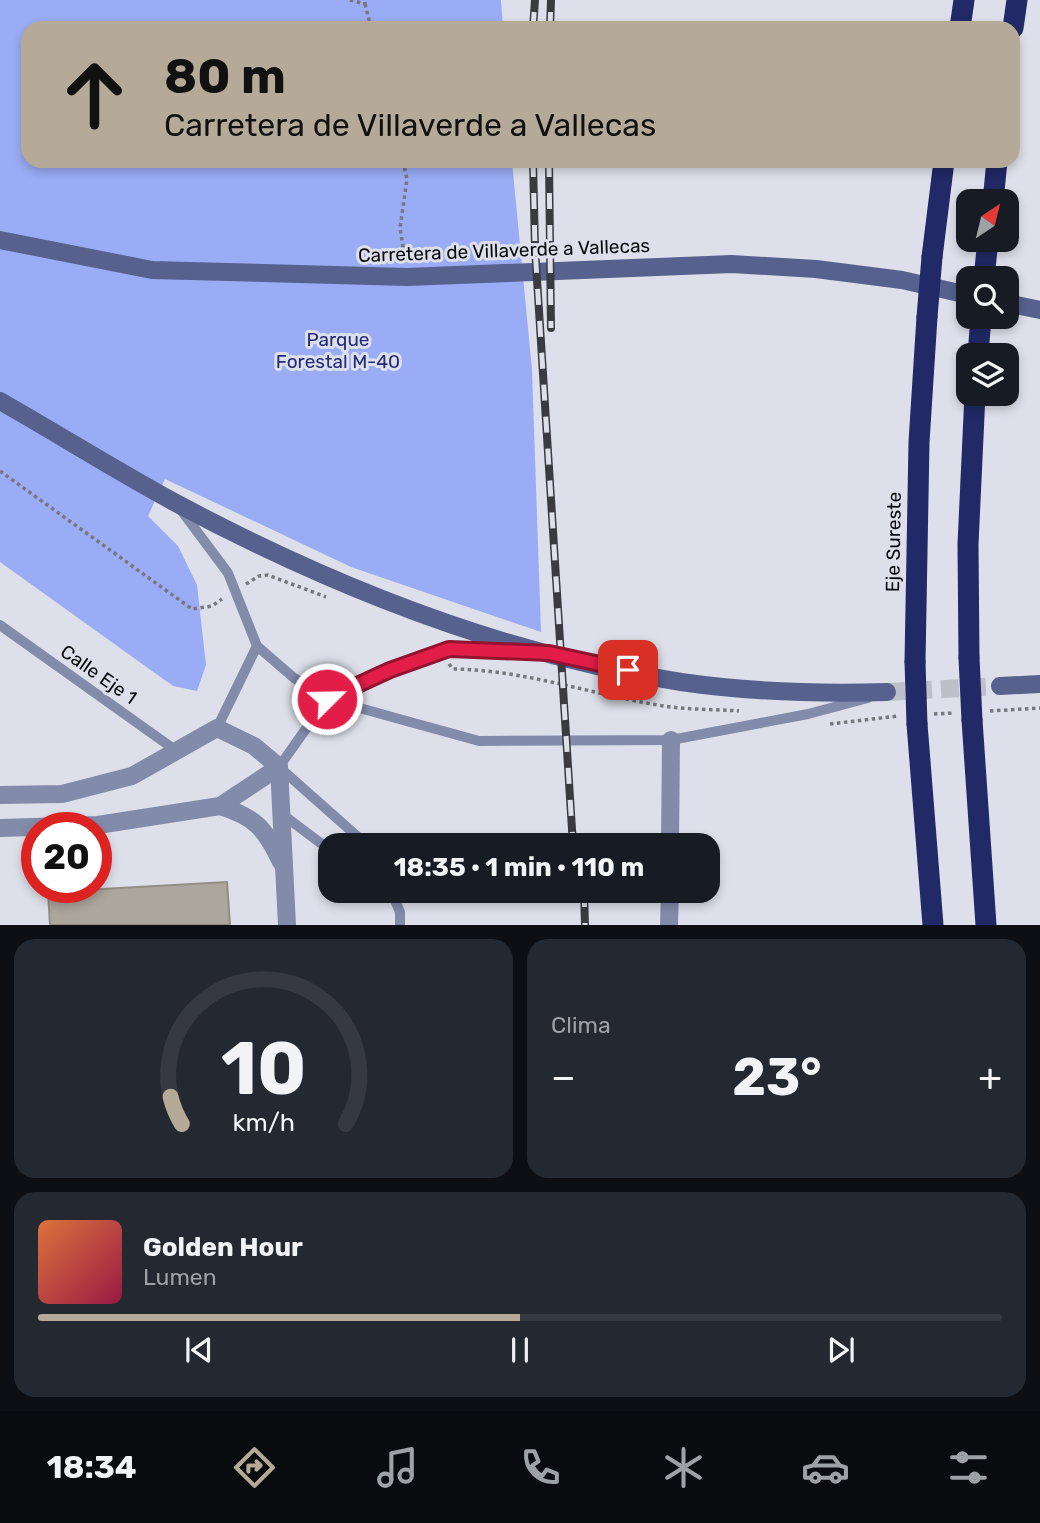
<!DOCTYPE html>
<html lang="es">
<head>
<meta charset="utf-8">
<style>
	:root { --surface:#171b24; --page:#242831; --text:#f1f3f6; --muted:#9ea1a6; --line:#363941; --accent:#b5aa97 }
	body { margin:0; font-family:Rubik,sans-serif; background:var(--page); color:var(--text); height:100vh; display:flex; flex-direction:column; font-size:26px; white-space:nowrap }
	* { box-sizing:border-box; margin:0 }
	p { font-size:23px; color:var(--muted) }
	.icon { flex:none; width:38px; height:38px; fill:none; stroke:currentColor; stroke-width:2; stroke-linecap:round; stroke-linejoin:round }
	.map { position:relative; height:925px; overflow:hidden }
	.side { display:flex; flex-direction:column; gap:14px; padding:14px; background:#0d0f14; flex:1 }
	.side>* { flex:none }
	.guide { position:absolute; left:21px; top:21px; width:999px; height:147px; border-radius:21px; box-shadow:0 4px 10px #0003; background:#b5aa97; color:#111; overflow:hidden }
	.needle { width:46px; rotate:35deg }
	.tools { position:absolute; left:956px; top:189px; display:grid; gap:14px }
	.tools a { display:grid; place-items:center; width:63px; height:63px; border-radius:14px; background:var(--surface); box-shadow:0 4px 10px #0003; font-size:35px }
	.speed { position:absolute; left:21px; top:812px; display:flex; gap:14px; font-size:35px; font-weight:700; text-align:center }
	.speed>* { display:grid; place-content:center; width:91px; height:91px; border-radius:50%; background:var(--surface); box-shadow:0 4px 10px #0003; line-height:1 }
	.speed .limit { border:10px solid #d22; background:#fff; color:#111 }
	.pin { position:absolute; display:grid; place-items:center; width:60px; height:60px; color:#fff; margin:-30px; border-radius:14px; box-shadow:0 4px 10px #0006 }
	.me { position:absolute; width:77px; margin:-38px; rotate:67deg; stroke-linejoin:round; filter:drop-shadow(0 0 5px #0008) }
	.turn { display:flex; align-items:center; gap:24px; height:147px; padding:0 28px; font-size:32px }
	.turn .icon { width:91px; height:91px; stroke-width:2.5 }
	.turn b { display:block; font-size:49px; line-height:60px }
	.big { font-size:52px; font-weight:700; line-height:1.1 }
	.side .widget { flex:1; display:flex; flex-direction:column; justify-content:center; gap:10px; min-width:0; padding:0 24px; border-radius:21px; background:var(--page) }
	.side .dial { align-items:center; gap:0 }
	.dial svg { height:182px; overflow:visible; fill:none; stroke:var(--line); stroke-width:7; stroke-linecap:round; text-anchor:middle }
	.dial text { fill:var(--text); stroke:none }
	.song { display:flex; align-items:center; gap:21px }
	.cover { width:84px; height:84px; border-radius:10px; background:linear-gradient(135deg,hsl(20 70% 55%),hsl(340 70% 35%)) }
	.played { height:7px; border-radius:4px; background:linear-gradient(90deg,var(--accent) 50%,var(--line) 50%) }
	.keys { display:flex; justify-content:space-around; direction:ltr }
	.heat { display:flex; justify-content:space-between; align-items:center; font-size:38px; direction:ltr }
	.side .tiles { flex:1; display:grid; gap:14px; grid-template-columns:1fr 1fr }
	.widget:last-child { grid-column:span 2 }
	.trip { position:absolute; left:318px; top:833px; width:402px; height:70px; border-radius:21px; background:var(--surface); box-shadow:0 4px 10px #0003; font-weight:700; line-height:70px; text-align:center }
	.tab-bar { display:flex; height:112px; justify-content:space-around; align-items:center; background:#090b0e; color:var(--muted) }
	.tab-bar .icon { width:49px; height:49px }
	.tab-bar .selected { color:var(--accent) }
	.tab-bar b { font-size:32px; color:var(--text) }
	.map>svg:first-child { display:block }
	.forest { fill:#9aacf5 }
	.building { fill:#aca69d; stroke:#938e85; stroke-width:2 }
	.lines { fill:none; stroke-linecap:round; stroke-linejoin:round }
	.secondary-tunnel { stroke:#bec0c9; stroke-width:18; stroke-dasharray:18 9; stroke-linecap:butt }
	.path { stroke:#76787f; stroke-width:3.5; stroke-dasharray:3.5 3.5; stroke-linecap:butt }
	.service { stroke:#828baa; stroke-width:10 }
	.minor { stroke:#828baa; stroke-width:18 }
	.secondary { stroke:#56618e; stroke-width:18 }
	.motorway { stroke:#212966; stroke-width:21 }
	.rail-casing { stroke:#3a3b40; stroke-width:8 }
	.rail { stroke:#dde0ea; stroke-width:5; stroke-dasharray:16; stroke-linecap:butt }
	.motorway-bridge { stroke:#212966; stroke-width:21 }
	.route-casing { stroke:#92132f; stroke-width:18 }
	.route { stroke:#e11d48; stroke-width:12 }
	.labels { text-anchor:middle; stroke-width:6; stroke-linejoin:round; paint-order:stroke }
	.street-label { font-size:19px; fill:#0b0b0f; stroke:#dde0ea }
	.park-label { font-size:19px; fill:#232a7b; stroke:#dde0ea }
</style>
</head>
<body>
<div class="map">
<svg width="1040" height="925" viewBox="0 0 1040 925">
	<rect width="100%" height="100%" fill="#dde0ea"/>
	<polygon class="forest" points="0,0 501,0 503,28 28,28 28,161 512,161 532,370 541,632 351,567 165,479 148,516 178,546 197,585 206,665 197,691 173,686 0,562"/>
	<polygon class="building" points="227,882 230,925 50,925 48,892"/>
	<g class="lines">
		<polyline class="secondary-tunnel" points="887,692 1000,686"/>
		<g class="path">
			<polyline points="350,0 365,4 365,0"/>
			<polyline points="365,4 371,28"/>
			<polyline points="403,161 407,179 400,228 405,259"/>
			<polyline points="0,471 192,609 212,606 222,599"/>
			<polyline points="246,584 259,576 268,575 326,597"/>
			<path d="M449 664 453 669C526 670 593 695 664 706 689 710 715 709 739 711"/>
			<polyline points="990,711 1040,708"/>
			<polyline points="934,714 954,713"/>
			<polyline points="830,724 898,716"/>
		</g>
		<g class="service">
			<polyline points="181,510 228,573 257,646 294,678 327,699 390,670 449,649 524,653"/>
			<polyline points="0,625 178,752"/>
			<polyline points="217,728 257,646"/>
			<polyline points="282,814 331,851"/>
			<polyline points="367,845 279,767 327,699 479,741 671,740 808,714 868,698"/>
			<polyline points="391,891 400,912 400,925"/>
		</g>
		<g class="minor">
			<polyline points="0,795 62,794 132,776 217,728 254,746 279,767 287,925"/>
			<path d="M220 806C255 817 265 828 281 862"/>
			<polyline points="0,828 98,825 220,806 279,767"/>
			<polyline points="670,845 671,740"/>
			<polyline points="669,925 670,891"/>
		</g>
		<g class="secondary">
			<polyline points="0,240 152,270 407,277 732,264 816,269 902,280 968,295"/>
			<polyline points="1006,303 1040,310"/>
			<path d="M0 401C58 434 115 470 174 502 331 586 504 655 681 682 750 692 818 694 887 692"/>
			<polyline points="1000,686 1040,684"/>
		</g>
		<g class="motorway">
			<polyline points="960,28 964,0"/>
			<polyline points="1013,28 1017,0"/>
			<polyline points="993,201 997,161"/>
			<polyline points="932,257 944,161"/>
			<polyline points="984,278 988,240"/>
			<polyline points="978,355 981,317"/>
			<polyline points="969,658 968,544 975,394"/>
			<polyline points="915,662 919,442 927,317"/>
			<polyline points="972,720 986,925"/>
			<polyline points="917,724 933,925"/>
		</g>
		<g class="rail-casing">
			<g id="rail">
				<polyline points="533,28 535,0"/>
				<polyline points="550,28 551,0"/>
				<polyline points="533,161 535,248 573,845"/>
				<polyline points="549,161 551,328"/>
				<polyline points="584,891 585,925"/>
			</g>
		</g>
		<use href="#rail" class="rail"/>
		<g class="motorway-bridge">
			<polyline points="927,317 932,257"/>
			<polyline points="969,658 972,720"/>
			<polyline points="915,662 917,724"/>
		</g>
	</g>
	<g class="lines">
		<g class="route-casing">
			<polyline id="route" points="327,699 390,670 449,649 549,653 628,670"/>
		</g>
		<use href="#route" class="route"/>
	</g>
	<g class="labels">
		<g class="street-label">
			<text transform="translate(504 250) rotate(-2)" y="7">Carretera de Villaverde a Vallecas</text>
			<text transform="translate(893 542) rotate(-89)" y="7">Eje Sureste</text>
			<text transform="translate(99 674) rotate(35)" y="7">Calle Eje 1</text>
		</g>
		<g class="park-label">
			<text x="338" y="346">Parque<tspan x="338" dy="22">Forestal M-40</tspan></text>
		</g>
	</g>
</svg>
<div class="tools">
<a><svg class="needle" viewBox="-14 -14 28 28"><path d="M0-13l5 13h-10z" fill="#e53935"/><path d="M0 13l5-13h-10z" fill="#9ea1a6"/></svg></a>
<a><svg class="icon" aria-label="search" viewBox="0 0 24 24"><circle cx="10" cy="10" r="6"/><path d="M15 15l6 6"/></svg></a>
<a><svg class="icon" aria-label="layers" viewBox="0 0 24 24"><path d="M12 4l9 5-9 5-9-5zM3 14l9 5 9-5"/></svg></a>
</div>
<div class="speed"><div class="limit">20</div></div>
<div class="pin" style="left:628px;top:670px;background:#d93025"><svg class="icon" aria-label="arrive" viewBox="0 0 24 24"><path d="M6 21V4h12l-3 4 3 4H6"/></svg></div>
<svg class="me" style="left:327px;top:699px" viewBox="-20 -20 40 40"><circle r="17" fill="#e11d48" stroke="#fff" stroke-width="3"/><path d="M0-11L8 9 0 5-8 9z" fill="#fff"/></svg>
<div class="trip">18:35 · 1 min · 110 m</div>
<div class="guide">
<div class="turn"><svg class="icon" aria-label="ahead" viewBox="0 0 24 24"><path d="M12 20V5M6 11l6-6 6 6"/></svg><div><b>80 m</b>Carretera de Villaverde a Vallecas</div></div>
</div>
</div>
<section class="side">
<div class="tiles">
<div class="widget dial"><svg viewBox="0 0 100 80">
<path d="M14 69A42 42 0 1 1 86 69"/>
<path d="M14 69A42 42 0 0 1 9 57" stroke="#b5aa97"/>
<text x="50" y="56" font-size="32" font-weight="700">10</text>
<text x="50" y="72" font-size="11">km/h</text>
</svg></div>
<div class="widget"><p>Clima</p>
<div class="heat"><a>−</a><b class="big">23°</b><a>+</a></div>
</div>
<div class="widget">
<div class="song"><i class="cover"></i><div><b>Golden Hour</b><p>Lumen</p></div></div>
<div class="played"></div>
<div class="keys"><svg class="icon" aria-label="previous" viewBox="0 0 24 24"><path d="M18 5L8 12l10 7zM5 5v14"/></svg><svg class="icon" aria-label="pause" viewBox="0 0 24 24"><path d="M8 5v14M16 5v14"/></svg><svg class="icon" aria-label="next" viewBox="0 0 24 24"><path d="M6 5l10 7-10 7zM19 5v14"/></svg></div>
</div>
</div>
</section>
<nav class="tab-bar">
<b>18:34</b>
<svg class="icon selected" aria-label="directions" viewBox="0 0 24 24"><path d="M12 3l9 9-9 9-9-9zM9 14v-3h6M13 9l2 2-2 2"/></svg>
<svg class="icon" aria-label="music" viewBox="0 0 24 24"><path d="M9 18V5l10-2v13"/><circle cx="6" cy="18" r="3"/><circle cx="16" cy="16" r="3"/></svg>
<svg class="icon" aria-label="phone" viewBox="0 0 24 24"><path d="M5 4h4l2 5-3 2q2 4 5 5l2-3 5 2v4C11 20 4 13 5 4z"/></svg>
<svg class="icon" aria-label="climate" viewBox="0 0 24 24"><path d="M12 3v18M4 7l16 10M4 17L20 7"/></svg>
<svg class="icon" aria-label="car" viewBox="0 0 24 24"><path d="M5 17H2v-5l4-1 3-4h7l3 4 3 1v5h-3M9 17h6M6 11h13"/><circle cx="7" cy="17" r="2"/><circle cx="17" cy="17" r="2"/></svg>
<svg class="icon" aria-label="filters" viewBox="0 0 24 24"><path d="M4 7h16M4 17h16"/><circle cx="9" cy="7" r="2"/><circle cx="15" cy="17" r="2"/></svg>
</nav>
</body>
</html>
